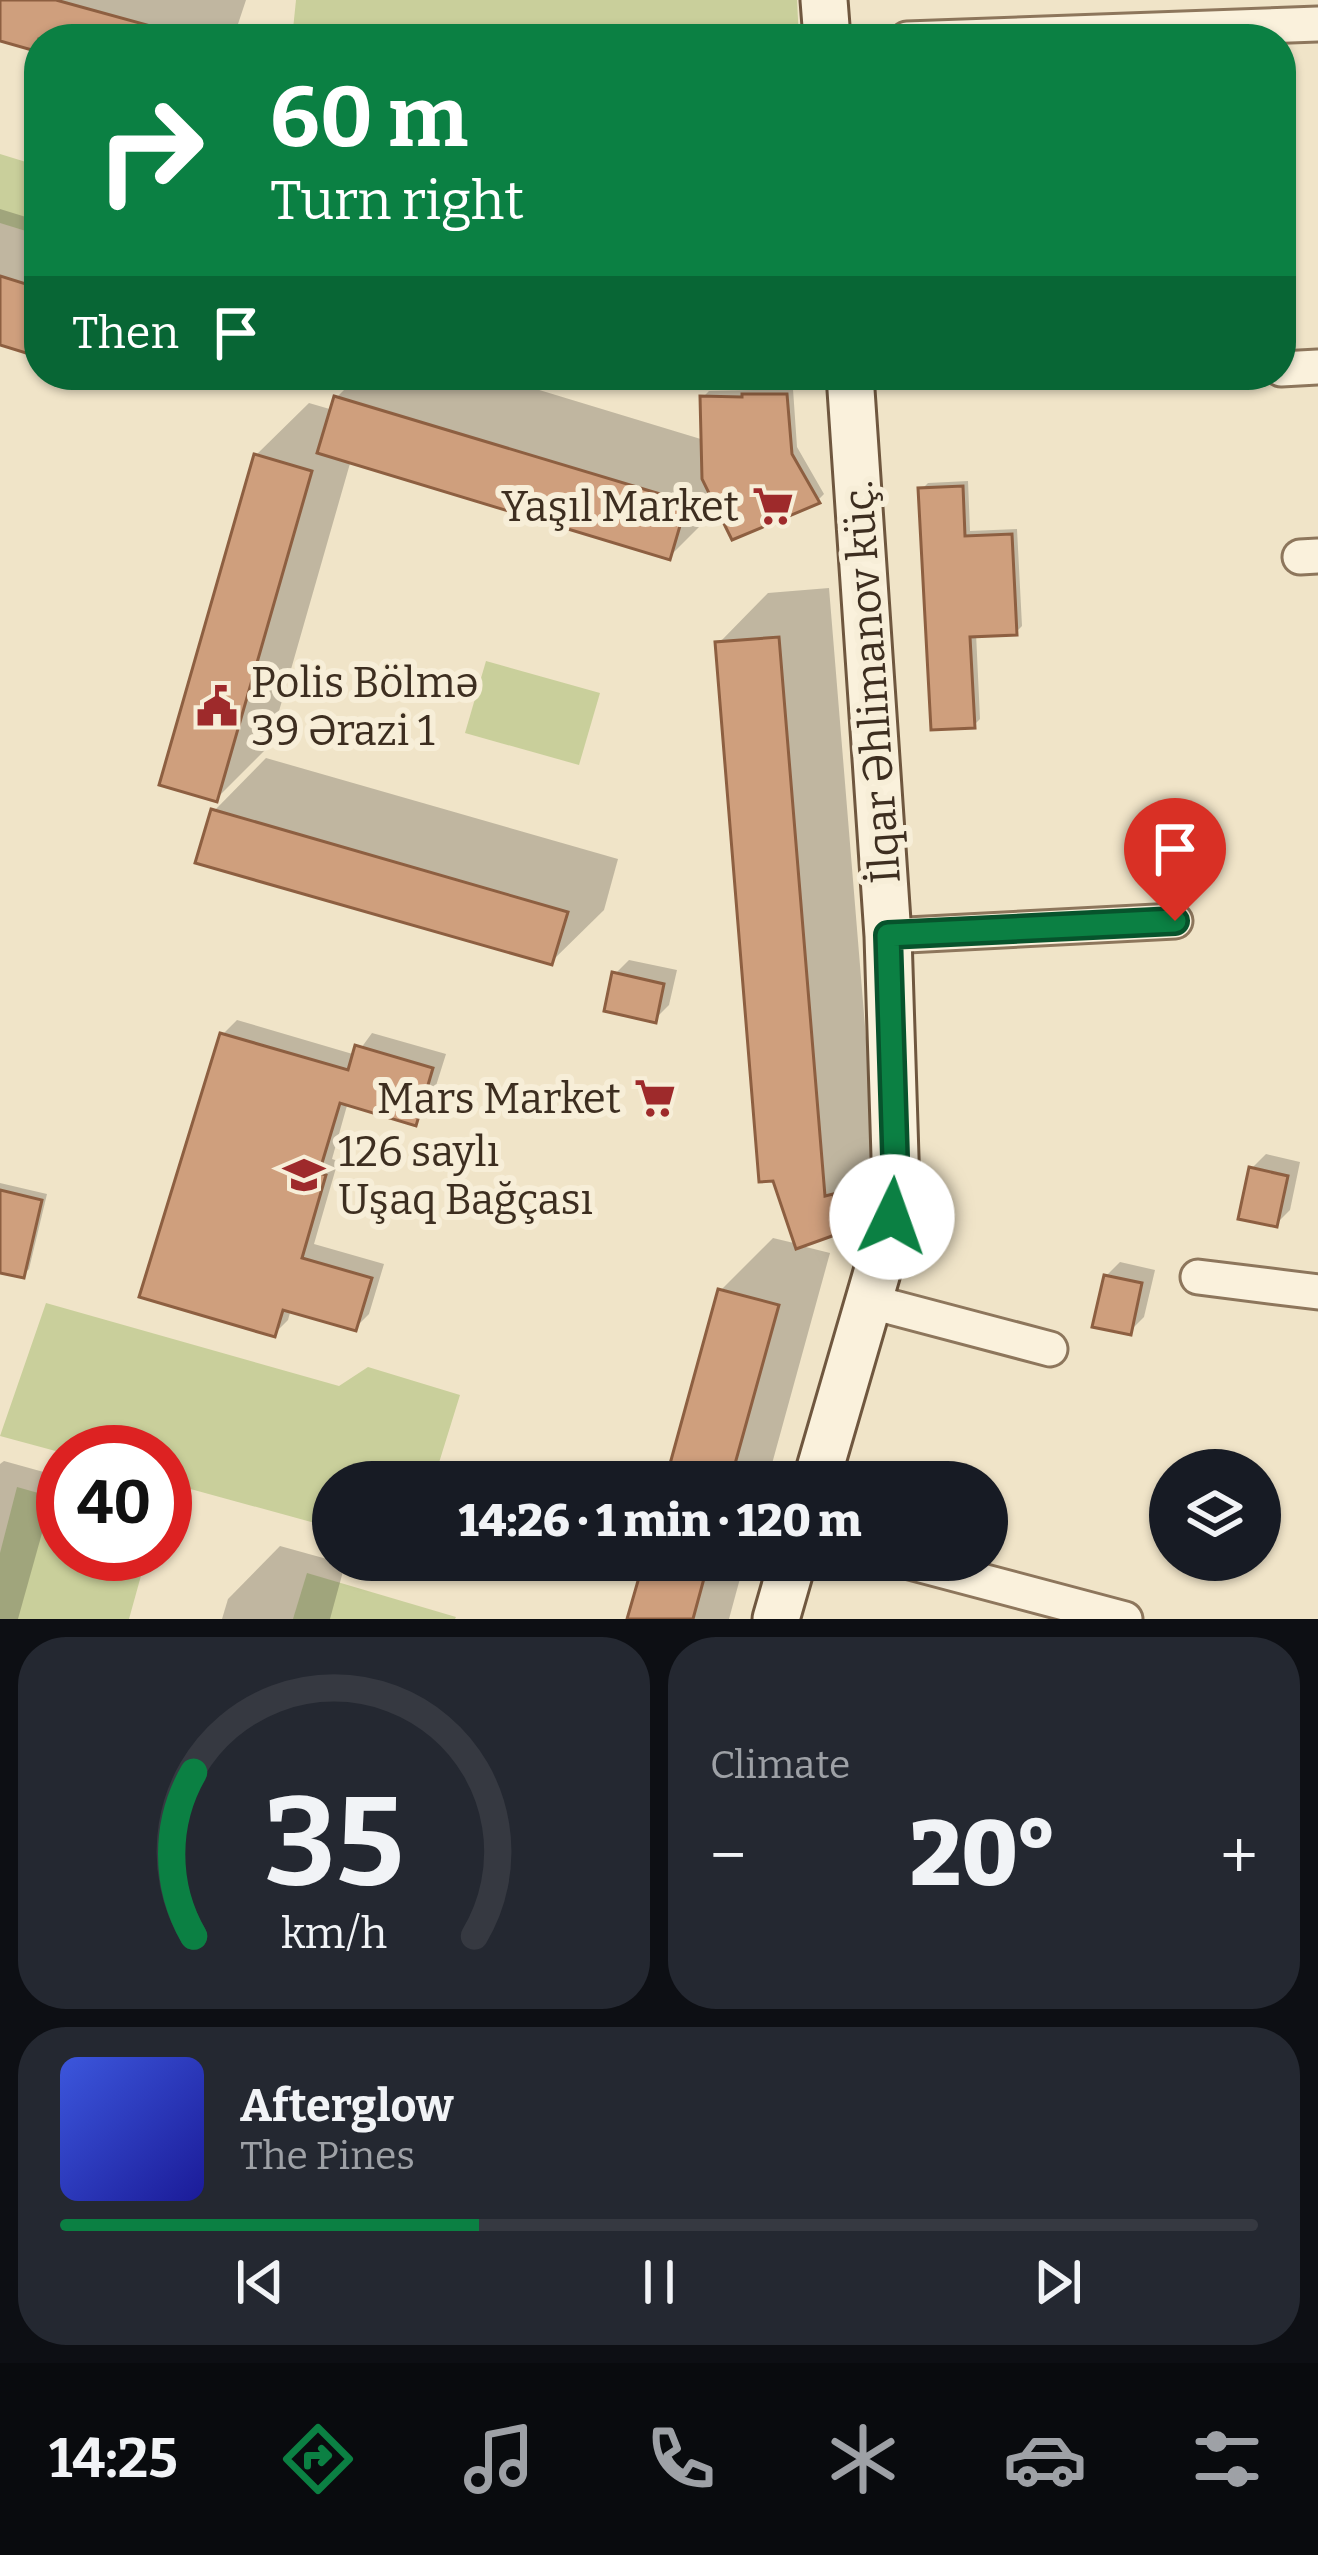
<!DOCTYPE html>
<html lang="en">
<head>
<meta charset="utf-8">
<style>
	:root { --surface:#171b24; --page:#242831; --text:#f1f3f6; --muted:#9ea1a6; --line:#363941; --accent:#0b8043 }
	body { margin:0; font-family:Bitter,serif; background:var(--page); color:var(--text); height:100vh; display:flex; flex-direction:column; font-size:45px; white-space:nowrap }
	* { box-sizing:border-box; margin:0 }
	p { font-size:39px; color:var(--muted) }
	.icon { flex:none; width:66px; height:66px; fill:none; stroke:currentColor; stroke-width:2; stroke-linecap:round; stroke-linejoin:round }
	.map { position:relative; height:1619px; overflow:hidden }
	.drawer { display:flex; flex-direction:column; gap:18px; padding:18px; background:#0d0f14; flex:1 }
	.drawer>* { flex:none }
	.banner { position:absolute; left:24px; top:24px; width:1272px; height:366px; border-radius:48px; box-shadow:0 3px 9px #0004; background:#0b8043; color:#fff; overflow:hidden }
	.buttons { position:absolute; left:1149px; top:1449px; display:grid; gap:24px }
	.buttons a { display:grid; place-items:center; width:132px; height:132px; border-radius:50%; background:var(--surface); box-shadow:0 3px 9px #0004; font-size:60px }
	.speed { position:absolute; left:36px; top:1425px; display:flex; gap:24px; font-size:60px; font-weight:700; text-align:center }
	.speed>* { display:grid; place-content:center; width:156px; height:156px; border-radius:50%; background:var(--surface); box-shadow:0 3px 9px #0004; line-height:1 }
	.speed .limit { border:18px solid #d22; background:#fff; color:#111 }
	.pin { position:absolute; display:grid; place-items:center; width:102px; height:102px; color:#fff; margin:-123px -51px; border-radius:50% 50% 50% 0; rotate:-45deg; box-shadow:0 0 12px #0007 }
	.pin .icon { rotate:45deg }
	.me { position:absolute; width:132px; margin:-66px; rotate:3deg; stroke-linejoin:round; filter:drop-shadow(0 0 9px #0008) }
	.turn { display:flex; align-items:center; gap:42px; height:252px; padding:0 48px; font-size:54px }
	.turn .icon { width:156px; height:156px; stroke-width:2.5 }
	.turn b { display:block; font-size:84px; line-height:102px }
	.then { display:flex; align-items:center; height:114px; padding:0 48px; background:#0003; gap:24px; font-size:45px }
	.big { font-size:90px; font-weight:800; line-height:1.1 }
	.drawer .tile { flex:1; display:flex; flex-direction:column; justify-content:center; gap:18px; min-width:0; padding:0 42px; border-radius:48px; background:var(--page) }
	.drawer .dial { align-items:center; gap:0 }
	.dial svg { height:312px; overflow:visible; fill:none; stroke:var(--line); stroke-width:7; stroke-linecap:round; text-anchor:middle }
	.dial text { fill:var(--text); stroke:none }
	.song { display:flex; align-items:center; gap:36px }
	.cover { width:144px; height:144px; border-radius:18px; background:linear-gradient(135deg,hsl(230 70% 55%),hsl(240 70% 35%)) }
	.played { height:12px; border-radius:6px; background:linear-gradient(90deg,var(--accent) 35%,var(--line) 35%) }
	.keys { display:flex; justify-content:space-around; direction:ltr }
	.heat { display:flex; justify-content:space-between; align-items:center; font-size:66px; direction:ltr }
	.drawer .tiles { flex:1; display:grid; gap:18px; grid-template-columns:1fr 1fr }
	.tile:last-child { grid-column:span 2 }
	.trip { position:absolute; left:312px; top:1461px; width:696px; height:120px; border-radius:60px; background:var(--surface); box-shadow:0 3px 9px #0004; font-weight:800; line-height:120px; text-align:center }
	.tabs { display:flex; height:192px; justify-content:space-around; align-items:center; background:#090b0e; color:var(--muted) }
	.tabs .icon { width:84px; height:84px }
	.tabs .on { color:var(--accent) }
	.tabs b { font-size:54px; color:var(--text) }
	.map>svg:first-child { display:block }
	.green { fill:#c9cf9b }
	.shadow { fill:#0003 }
	.building { fill:#cf9f7d; stroke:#8d5f41; stroke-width:3 }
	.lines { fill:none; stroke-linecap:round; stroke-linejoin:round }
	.street-casing { stroke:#8d765c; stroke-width:39 }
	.secondary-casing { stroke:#6f573f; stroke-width:51 }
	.street { stroke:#faf1dc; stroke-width:33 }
	.secondary { stroke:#faf1dc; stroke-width:45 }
	.route-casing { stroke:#07532c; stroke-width:30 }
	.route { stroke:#0b8043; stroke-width:21 }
	.labels { text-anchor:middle; stroke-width:12; stroke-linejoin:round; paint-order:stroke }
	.poi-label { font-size:42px; fill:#3d2e20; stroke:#f7eed8; text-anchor:end }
	.street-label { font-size:42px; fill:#3d2e20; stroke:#f7eed8 }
</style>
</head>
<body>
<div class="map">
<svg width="1318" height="1619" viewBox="0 0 1318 1619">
	<rect width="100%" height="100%" fill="#f0e4c8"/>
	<g class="green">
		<polygon points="296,0 797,0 799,39 292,39"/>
		<polygon points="0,154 39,166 39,235 0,223"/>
		<polygon points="486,661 600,693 579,765 465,733"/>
		<polygon points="46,1303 339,1386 368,1367 460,1395 433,1482 333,1482 333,1528 165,1482 165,1452 63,1453 0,1436"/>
		<polygon points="17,1487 63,1500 63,1554 147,1554 129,1619 0,1619 0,1553"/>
		<polygon points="307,1573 456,1617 455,1619 293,1619"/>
	</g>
	<g class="shadow">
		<polygon points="0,0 246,0 233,39 39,39 39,49 0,38"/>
		<polygon points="0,209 39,221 39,353 0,342"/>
		<polygon points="359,375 490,375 704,440 703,397 709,391 793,389 797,447 824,494 818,500 719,507 669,557 351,460 269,746 216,799 256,455 309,403 333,410 337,397"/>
		<polygon points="968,481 970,531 1017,529 1022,626 1016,632 976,633 980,719 974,725 921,490 928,483"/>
		<polygon points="829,588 875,1148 895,1178 844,1229 798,1245 830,1253 767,1482 668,1482 721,1290 773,1238 798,1244 718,644 768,593"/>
		<polygon points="266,758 618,859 604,910 551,962 214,811"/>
		<polygon points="629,960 677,970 669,1005 655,1019 615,974"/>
		<polygon points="237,1020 356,1055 372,1033 446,1054 429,1108 415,1122 348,1102 332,1159 338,1161 314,1244 384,1264 369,1314 355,1328 291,1309 288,1320 274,1334 223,1034"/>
		<polygon points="1266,1154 1300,1162 1290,1210 1276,1224 1252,1168"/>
		<polygon points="0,1183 47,1194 29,1269 23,1275 0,1270"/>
		<polygon points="1120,1262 1155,1270 1144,1317 1130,1331 1106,1276"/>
		<polygon points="4,1461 58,1476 18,1619 0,1619 0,1464"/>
		<polygon points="280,1546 345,1564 330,1619 222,1619 228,1599"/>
		<polygon points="647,1560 745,1560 729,1619 631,1619"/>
	</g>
	<g class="building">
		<polygon points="0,0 56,0 169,31 168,39 39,39 39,52 0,41"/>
		<polygon points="0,276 39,288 39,357 0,345"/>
		<polygon points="742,394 787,394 792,454 820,503 732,540 702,479 700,396 742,397"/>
		<polygon points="334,396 687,502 670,560 317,453"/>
		<polygon points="254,454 312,471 217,802 159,785"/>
		<polygon points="963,486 965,536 1012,534 1017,635 970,637 975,728 931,730 918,488"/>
		<polygon points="779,637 825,1196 833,1194 846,1231 796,1249 773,1181 759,1182 715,642"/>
		<polygon points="211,809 568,912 552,965 195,863"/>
		<polygon points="612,972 664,984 656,1023 604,1011"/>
		<polygon points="220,1033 348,1070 355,1045 433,1068 416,1126 340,1103 319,1173 326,1175 302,1258 372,1278 356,1331 283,1310 275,1337 139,1297"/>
		<polygon points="1249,1167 1288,1176 1277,1227 1238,1219"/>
		<polygon points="0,1190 42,1200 24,1278 0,1273"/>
		<polygon points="1104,1275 1142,1283 1131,1335 1092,1327"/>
		<polygon points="718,1289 779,1305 730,1482 665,1482"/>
		<polygon points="644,1560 709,1560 693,1619 627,1619"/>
	</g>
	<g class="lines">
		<g class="street-casing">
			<g id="street">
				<polyline points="907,39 1318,24"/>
				<polyline points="1281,369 1318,367"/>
				<polyline points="1300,557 1318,556"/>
				<polyline points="888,936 1175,921"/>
				<polyline points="1198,1277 1318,1292"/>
				<polyline points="868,1301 1050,1349"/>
				<polyline points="902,1560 1125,1619"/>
			</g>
		</g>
		<g class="secondary-casing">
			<g id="secondary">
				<polyline points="824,0 827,39"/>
				<polyline points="816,1482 885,1245 896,1188 888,936 850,375"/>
				<polyline points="776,1619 793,1560"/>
			</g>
		</g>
		<use href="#street" class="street"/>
		<use href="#secondary" class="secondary"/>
	</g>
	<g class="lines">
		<g class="route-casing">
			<polyline id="route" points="892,1217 896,1189 888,935 1175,921"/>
		</g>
		<use href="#route" class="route"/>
	</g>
	<defs>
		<g id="supermarket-bare" transform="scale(3.24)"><path d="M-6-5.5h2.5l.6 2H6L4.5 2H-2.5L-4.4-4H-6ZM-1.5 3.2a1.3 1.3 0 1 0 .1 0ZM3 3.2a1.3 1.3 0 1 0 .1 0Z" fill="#9e2a2b" stroke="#f7eed8" stroke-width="2.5" paint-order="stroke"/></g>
		<g id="civic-bare" transform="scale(3.24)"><path d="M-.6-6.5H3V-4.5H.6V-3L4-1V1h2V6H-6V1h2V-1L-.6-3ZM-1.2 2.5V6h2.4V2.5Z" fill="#9e2a2b" stroke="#f7eed8" stroke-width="2.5" paint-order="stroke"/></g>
		<g id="school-bare" transform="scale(3.24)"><path d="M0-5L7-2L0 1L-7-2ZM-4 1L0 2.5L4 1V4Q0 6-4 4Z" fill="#9e2a2b" stroke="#f7eed8" stroke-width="2.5" paint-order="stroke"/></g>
	</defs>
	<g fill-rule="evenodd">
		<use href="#supermarket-bare" x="773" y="506"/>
		<use href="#civic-bare" x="217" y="706"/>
		<use href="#supermarket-bare" x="655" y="1098"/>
		<use href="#school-bare" x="304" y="1175"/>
	</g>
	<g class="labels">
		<g class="poi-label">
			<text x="739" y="521">Yaşıl Market</text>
			<text x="251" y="697" text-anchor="start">Polis Bölmə<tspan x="251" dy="48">39 Ərazi 1</tspan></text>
			<text x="621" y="1113">Mars Market</text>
			<text x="338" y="1166" text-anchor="start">126 saylı<tspan x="338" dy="48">Uşaq Bağçası</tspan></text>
		</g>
		<g class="street-label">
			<text transform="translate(871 682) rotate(-94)" y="15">İlqar Əhlimanov küç.</text>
		</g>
	</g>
</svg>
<div class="buttons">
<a><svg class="icon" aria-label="layers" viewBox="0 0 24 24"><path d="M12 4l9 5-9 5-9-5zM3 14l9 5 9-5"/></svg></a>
</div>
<div class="speed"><div class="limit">40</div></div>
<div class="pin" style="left:1175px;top:921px;background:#d93025"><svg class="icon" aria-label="arrive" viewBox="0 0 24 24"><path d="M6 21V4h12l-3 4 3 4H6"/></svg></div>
<svg class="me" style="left:892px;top:1217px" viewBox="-20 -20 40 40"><circle r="19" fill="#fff"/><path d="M0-13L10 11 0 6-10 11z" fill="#0b8043"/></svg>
<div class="trip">14:26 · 1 min · 120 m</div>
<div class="banner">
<div class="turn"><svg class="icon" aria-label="right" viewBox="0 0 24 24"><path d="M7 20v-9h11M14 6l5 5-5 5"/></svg><div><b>60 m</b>Turn right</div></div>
<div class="then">Then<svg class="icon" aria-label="arrive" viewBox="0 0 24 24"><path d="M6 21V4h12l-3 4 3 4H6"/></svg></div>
</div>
</div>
<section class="drawer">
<div class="tiles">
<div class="tile dial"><svg viewBox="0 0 100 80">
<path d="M14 69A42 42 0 1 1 86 69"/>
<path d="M14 69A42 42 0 0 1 14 27" stroke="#0b8043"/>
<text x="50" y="56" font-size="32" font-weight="700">35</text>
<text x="50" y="72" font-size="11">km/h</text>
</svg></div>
<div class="tile"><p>Climate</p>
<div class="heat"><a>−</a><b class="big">20°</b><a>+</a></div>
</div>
<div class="tile">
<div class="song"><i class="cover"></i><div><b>Afterglow</b><p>The Pines</p></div></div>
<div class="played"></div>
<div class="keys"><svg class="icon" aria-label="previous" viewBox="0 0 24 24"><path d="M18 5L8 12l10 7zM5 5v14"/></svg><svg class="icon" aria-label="pause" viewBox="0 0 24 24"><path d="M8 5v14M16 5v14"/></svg><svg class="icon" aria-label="next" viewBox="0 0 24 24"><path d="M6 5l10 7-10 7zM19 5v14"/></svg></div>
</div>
</div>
</section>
<nav class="tabs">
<b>14:25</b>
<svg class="icon on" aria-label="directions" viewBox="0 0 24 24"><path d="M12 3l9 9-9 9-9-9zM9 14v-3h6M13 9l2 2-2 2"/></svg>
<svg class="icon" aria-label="music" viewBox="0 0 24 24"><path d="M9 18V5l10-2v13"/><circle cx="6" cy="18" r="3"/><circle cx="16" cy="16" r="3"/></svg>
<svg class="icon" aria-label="phone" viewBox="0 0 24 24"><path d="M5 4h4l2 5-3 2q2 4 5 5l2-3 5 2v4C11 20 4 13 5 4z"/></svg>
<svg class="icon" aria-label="climate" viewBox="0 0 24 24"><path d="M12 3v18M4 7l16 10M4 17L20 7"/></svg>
<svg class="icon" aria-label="car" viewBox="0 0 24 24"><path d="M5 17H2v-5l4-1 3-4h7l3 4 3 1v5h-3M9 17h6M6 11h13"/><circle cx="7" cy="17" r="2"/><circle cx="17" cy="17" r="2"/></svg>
<svg class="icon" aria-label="filters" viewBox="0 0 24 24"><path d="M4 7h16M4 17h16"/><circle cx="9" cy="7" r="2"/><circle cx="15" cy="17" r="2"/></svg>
</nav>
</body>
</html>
